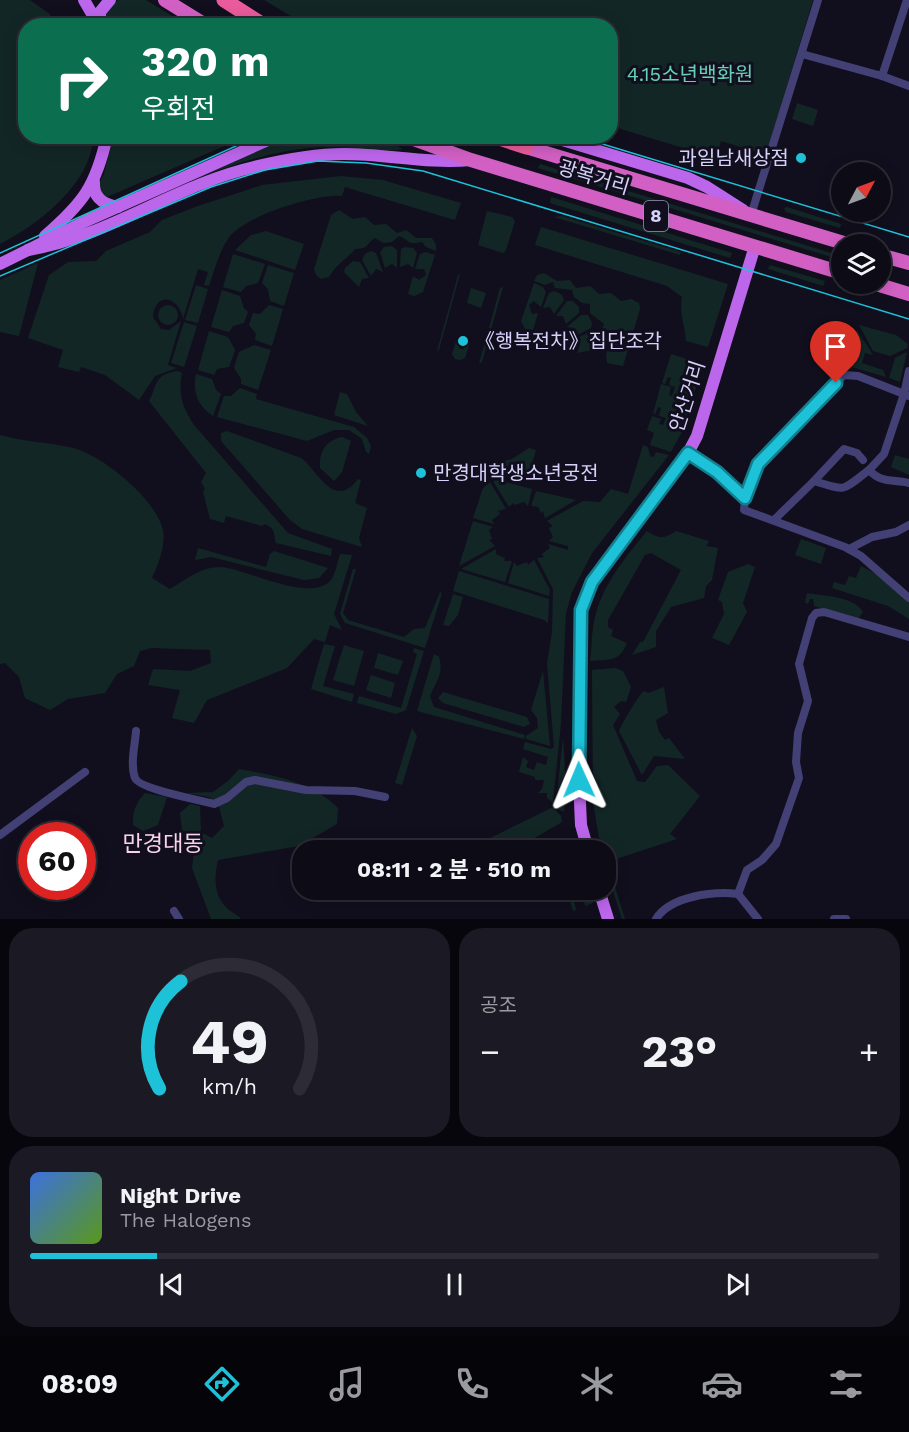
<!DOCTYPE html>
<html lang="ko">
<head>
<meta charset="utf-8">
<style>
	:root { --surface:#0d0b16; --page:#1b1923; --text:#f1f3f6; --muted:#9a9ba1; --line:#2d2b35; --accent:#1dc2d9 }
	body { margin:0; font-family:"Work Sans","Noto Sans KR",sans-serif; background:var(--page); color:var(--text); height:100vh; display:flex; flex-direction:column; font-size:22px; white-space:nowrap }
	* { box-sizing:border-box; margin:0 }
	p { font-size:20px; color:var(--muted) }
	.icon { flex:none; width:33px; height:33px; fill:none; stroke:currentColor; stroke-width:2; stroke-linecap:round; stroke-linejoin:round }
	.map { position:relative; height:919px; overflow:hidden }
	.drawer { display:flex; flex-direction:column; gap:9px; padding:9px; background:#07060c; flex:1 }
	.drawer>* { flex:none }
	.guide { position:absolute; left:18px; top:18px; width:600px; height:126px; border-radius:24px; box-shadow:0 3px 15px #0003,0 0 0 2px var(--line); background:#0b6e4f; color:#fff; overflow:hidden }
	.needle { width:39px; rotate:49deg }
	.fabs { position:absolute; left:831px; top:162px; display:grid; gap:12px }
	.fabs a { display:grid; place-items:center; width:60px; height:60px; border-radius:50%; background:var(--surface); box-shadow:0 3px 15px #0003,0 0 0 2px var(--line); font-size:30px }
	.speed { position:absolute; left:18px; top:822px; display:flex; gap:12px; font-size:30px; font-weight:700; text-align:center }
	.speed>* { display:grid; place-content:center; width:78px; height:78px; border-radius:50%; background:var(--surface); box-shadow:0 3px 15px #0003,0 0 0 2px var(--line); line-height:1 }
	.speed .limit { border:9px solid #d22; background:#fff; color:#111 }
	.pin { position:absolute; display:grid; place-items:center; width:51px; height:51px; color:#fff; margin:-62px -26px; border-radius:50% 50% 50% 0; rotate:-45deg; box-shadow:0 0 6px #0007 }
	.pin .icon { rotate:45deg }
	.me { position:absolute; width:66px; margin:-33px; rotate:359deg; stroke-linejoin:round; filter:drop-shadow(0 0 4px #0008) }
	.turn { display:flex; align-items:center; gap:21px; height:126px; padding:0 24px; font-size:27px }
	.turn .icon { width:78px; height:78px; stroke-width:2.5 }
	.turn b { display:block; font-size:42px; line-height:51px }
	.big { font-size:45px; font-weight:700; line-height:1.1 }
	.drawer .tile { flex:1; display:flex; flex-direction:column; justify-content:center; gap:9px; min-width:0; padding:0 21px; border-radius:24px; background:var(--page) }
	.drawer .dial { align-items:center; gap:0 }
	.dial svg { height:156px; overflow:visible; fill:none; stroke:var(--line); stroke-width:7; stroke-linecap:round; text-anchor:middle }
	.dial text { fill:var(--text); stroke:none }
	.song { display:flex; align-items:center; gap:18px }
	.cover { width:72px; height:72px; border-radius:9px; background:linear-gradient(135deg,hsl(220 70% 55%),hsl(90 70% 35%)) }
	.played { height:6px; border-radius:3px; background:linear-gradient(90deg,var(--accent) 15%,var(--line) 15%) }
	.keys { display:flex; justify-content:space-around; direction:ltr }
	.heat { display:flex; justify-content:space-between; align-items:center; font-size:33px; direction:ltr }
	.drawer .tiles { flex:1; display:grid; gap:9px; grid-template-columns:1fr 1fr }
	.tile:last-child { grid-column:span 2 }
	.trip { position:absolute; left:292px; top:840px; width:324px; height:60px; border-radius:24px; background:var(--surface); box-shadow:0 3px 15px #0003,0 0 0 2px var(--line); font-weight:700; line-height:60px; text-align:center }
	.dock { display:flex; height:96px; justify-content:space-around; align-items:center; background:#050409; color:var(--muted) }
	.dock .icon { width:42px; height:42px }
	.dock .selected { color:var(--accent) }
	.dock b { font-size:27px; color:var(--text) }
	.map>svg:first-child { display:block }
	.green { fill:#132626 }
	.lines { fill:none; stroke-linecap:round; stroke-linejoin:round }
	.minor { stroke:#434076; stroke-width:8 }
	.primary { stroke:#bc66eb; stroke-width:12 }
	.trunk { stroke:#d260c4; stroke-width:14 }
	.motorway { stroke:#e95b9c; stroke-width:15 }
	.tram { stroke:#1dc2d9; stroke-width:1.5 }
	.route-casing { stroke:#137e8d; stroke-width:15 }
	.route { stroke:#1dc2d9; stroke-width:10 }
	.poi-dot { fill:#1dc2d9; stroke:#110f1d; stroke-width:2 }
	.labels { text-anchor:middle; stroke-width:6; stroke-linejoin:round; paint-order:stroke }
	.shield { fill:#110f1d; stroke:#9b97b7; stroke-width:1.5 }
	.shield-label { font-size:18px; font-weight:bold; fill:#d6d1f9 }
	.park-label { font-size:20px; fill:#67cfb7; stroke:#110f1d }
	.poi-label { font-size:20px; fill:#d6d1f9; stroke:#110f1d; text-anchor:start }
	.street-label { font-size:20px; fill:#d6d1f9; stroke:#110f1d }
	.quarter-label { font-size:22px; fill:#f9d3ea; stroke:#110f1d }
</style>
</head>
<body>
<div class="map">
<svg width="909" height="919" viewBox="0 0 909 919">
	<rect width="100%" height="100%" fill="#110f1d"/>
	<g class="green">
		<path d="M0 0H30L51 15 41 21 43 25 26 26 23 34 26 38V136L93 137C92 183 38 225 0 244Z"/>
		<polygon points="118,0 146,0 187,25 106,25 103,15"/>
		<polygon points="264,0 813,0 766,155 721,141 716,158 611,126 610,26 306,25"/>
		<polygon points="797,103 818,110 813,126 792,119"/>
		<polygon points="113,137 245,137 107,197 102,196 98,186 104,174"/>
		<path d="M289 137H379L403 149C393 153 341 146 325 147 271 149 222 168 173 188Z"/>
		<polygon points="540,164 841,256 841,260 538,168"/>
		<path d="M341 176 383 180 461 203 455 220 345 187 342 196C315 194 248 215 230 236 220 249 214 271 209 286L204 285 208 272 198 269 183 319C179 296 155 291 153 317L161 329 169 330 181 321 168 365 177 368 155 376 139 400 105 375 81 367 79 372 58 367 63 350 28 338 49 275 68 262 96 261 106 251 150 232 162 220 195 207 262 185Z"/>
		<polygon points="551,197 732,253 730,258 550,203"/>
		<polygon points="787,207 841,224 840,228 786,212 784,208"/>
		<path d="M339 210 353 219 365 217 374 225 386 224 397 233 406 230 416 238H432L436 245V251L426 247 422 242C405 245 412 241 399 236L392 242 383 243 375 238C364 245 371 248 355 249 346 260 336 264 329 277L321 279 316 275 314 269 331 215Z"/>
		<polygon points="487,211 512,217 515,221 506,250 503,253 478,245"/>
		<polygon points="562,216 681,252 680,255 554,217"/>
		<path d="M541 227 728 284 708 347 686 341C685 326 679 312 682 297L667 286 535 245Z"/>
		<polygon points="266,231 304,244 295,270 235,250 251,235"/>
		<polygon points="392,246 397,250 397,268 392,264 385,268 380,252 384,247"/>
		<polygon points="405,247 413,248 417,253 413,268 408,264 400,267 401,249"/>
		<polygon points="371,251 376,253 383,272 376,269 371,276 362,260 365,254"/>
		<polygon points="426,252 435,255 423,292 414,296 408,294 413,276 419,280 426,275 424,269 415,269 420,254"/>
		<polygon points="233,254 265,264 258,283 246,286 241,292 223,287"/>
		<polygon points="353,261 360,262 369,278 362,279 359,287 344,272 345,268"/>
		<polygon points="38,263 19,336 0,332 0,280"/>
		<polygon points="268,265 294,273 284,306 270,301 268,289 262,283"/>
		<polygon points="770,265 825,281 823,286 768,269"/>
		<polygon points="544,273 557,281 570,280 576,288 590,286 599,294 611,293 621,301 631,299 639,303 640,309 623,366 607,363 606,354 610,346 604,342 601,332 604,324 590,313 590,304 582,303 574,297 572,290 555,288 553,282 545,285 534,281 537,275"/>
		<polygon points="460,274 439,350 437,351 458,275"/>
		<polygon points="534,283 543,287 546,292 541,307 534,301 529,305 532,314 538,313 533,330 525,329 521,321"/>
		<polygon points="196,285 208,289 198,323 185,320"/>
		<polygon points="503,287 482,362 479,364 500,288"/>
		<polygon points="471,288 486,293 481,308 467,303"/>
		<polygon points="222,290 240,296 244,308 248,312 244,323 233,326 229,332 211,327"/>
		<polygon points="555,291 562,295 564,300 554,314 550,307 543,308 549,293"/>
		<polygon points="567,301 573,301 579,307 579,313 566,324 563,316 556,316"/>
		<polygon points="269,305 283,309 272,346 255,340 256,334 249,325 253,313 260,314"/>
		<circle cx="168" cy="315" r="10"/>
		<polygon points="581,315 588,315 592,323 591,328 573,337 574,328 567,327"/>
		<polygon points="184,322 197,326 184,367 171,363"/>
		<polygon points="859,325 896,335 908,344 907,348 890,356 873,351"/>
		<polygon points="857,330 873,355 865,353 862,363 883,370 886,377 845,365"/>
		<polygon points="209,331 228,337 235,350 229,367 217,369 214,375 198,370"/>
		<polygon points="592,331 598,334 600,344 598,349 577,353 580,344 575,339"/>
		<polygon points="457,338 461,339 459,348 463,350 467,341 470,342 465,358 460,360 455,359 452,354"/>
		<polygon points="254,345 271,350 258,390 241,384 241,379 234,368 239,352"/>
		<polygon points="907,352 900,382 889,378 895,358"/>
		<polygon points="671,354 703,364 683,430 671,452 650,445 654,433 647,430 652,416 661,419 659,424 663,425 666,418 659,416 661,408 658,407 655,414 653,414 661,384 671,387 669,395 672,396 675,387 669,385 671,378 668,377 665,384 662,383"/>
		<path d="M178 371 182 373C178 394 182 407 194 425L288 533 332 549 331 556 276 543C273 533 276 528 264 524L262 526 226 516 224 523 210 519 203 492 205 489 201 482 206 473 149 401C158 384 154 374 178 371Z"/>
		<path d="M196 374 212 379 216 390 221 394 213 416C198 406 192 392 196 374Z"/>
		<polygon points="240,388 257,394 256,399 354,427 367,438 371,446 369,454 366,452 362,439 349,430 334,430 307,441 217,417 224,396 231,396"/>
		<polygon points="340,392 347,394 356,412 368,426 334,415"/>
		<path d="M227 431 301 458C316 468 334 512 358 479L361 480 355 503 367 508 359 538 362 547 302 529 290 520 221 441V433Z"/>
		<path d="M0 435C24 442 49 442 73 448 102 455 156 499 163 530 166 545 158 565 152 578L170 589C185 580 201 567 220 567 245 568 311 604 331 580 335 574 338 561 340 554L352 555 334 614 342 630 330 625 325 642 314 639 287 668 207 700 194 723 172 718 180 690 148 685 153 669 190 671 211 663 210 650 152 648 140 651 134 666 117 674 105 693 68 699 50 710 25 698 19 677 5 663 0 664Z"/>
		<path d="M342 437 351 441 342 472 334 481 320 468C319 452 325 441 342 437Z"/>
		<polygon points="643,445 648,447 650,456 654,457 656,452 669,455 592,553 572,592 566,613 561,723 553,803 547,798 547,793 538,793 542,789 544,780 535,780 535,777 519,772 523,757 528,761 526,767 534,770 537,762 546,765 548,757 523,749 525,742 551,749 554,747 547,663 552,632 553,589 537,558 544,557 542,554 550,548 548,544 568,550 568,546 549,541 553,537 549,528 553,526 547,521 583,501 600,502 611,489 628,494"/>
		<polygon points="529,448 536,450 529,473 494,463 512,459"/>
		<polygon points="895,455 909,459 909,475 891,467"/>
		<polygon points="498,480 532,489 528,506 524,502 514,505 513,503 509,507 493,481"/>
		<polygon points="490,482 506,509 498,511 500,514 492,520 494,524 473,518 483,488"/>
		<polygon points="536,491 576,500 545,518 543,511 541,513 538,507 531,506"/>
		<polygon points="473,521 493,527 489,530 492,539 489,540 495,546 459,566"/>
		<path d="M647 531C659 539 664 539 676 531L709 541 706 546 718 548 712 580 706 586 704 598 671 607 656 631V647L632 655 640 642H643L681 570 651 553 645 555 608 620V627L613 630 611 636 627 643C619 663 609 659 590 661 592 650 591 639 593 628 598 590 623 560 647 531Z"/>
		<polygon points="801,539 826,548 821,564 795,555"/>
		<polygon points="198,548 266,567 270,554 274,551 328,568 319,578 304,580 211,557 195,560"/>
		<polygon points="496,549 496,554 505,558 504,561 512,561 505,582 461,569"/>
		<polygon points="534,560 550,590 549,596 508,583 514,562 517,566 527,562 528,565"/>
		<polygon points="748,564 755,567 743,603 747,612 729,645 712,638 724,614 722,602 718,600 728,572"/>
		<polygon points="861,566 876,574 909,603 909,619 888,606 832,588 834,582 845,585 849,576 856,578"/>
		<polygon points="353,569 356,569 343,613 348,620 404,637 414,629 425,628 440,592 442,593 425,648 345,623 340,614"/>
		<polygon points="459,571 549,599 548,623 544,620 453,591"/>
		<path d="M807 593C823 596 854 596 863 612L858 619 814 606 813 599H810L808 604 805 602Z"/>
		<polygon points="453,594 463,597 458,615 449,626 443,625"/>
		<polygon points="324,644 335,646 323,686 354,694 352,702 311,689"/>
		<polygon points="344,645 364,651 354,686 333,680"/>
		<polygon points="414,648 424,651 406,710 396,714 357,703 359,696 401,708 417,654 413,652"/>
		<polygon points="378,653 403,661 398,675 374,668"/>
		<path d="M434 654 439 657C444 674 436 681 430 696L434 707 525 735 524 739 417 711Z"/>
		<polygon points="615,668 623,671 631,687 626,702 621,701 614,707 620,714 613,725 637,781 645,782 657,766 668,765 700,796 670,834 677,839 607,862 625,919 622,919 606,869 606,850 601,850 593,802 592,670"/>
		<polygon points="543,671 550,746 526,739 526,736 538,728 537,718 531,710"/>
		<polygon points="371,675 395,683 391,698 366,690"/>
		<path d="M664 687 668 713 656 720 659 732 665 740 669 738 685 759 654 756 642 775 619 731C621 725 640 693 644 691L648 693Z"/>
		<polygon points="443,692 527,717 530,724 524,727 443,703 438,698"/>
		<polygon points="412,728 417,736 402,785 395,783"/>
		<polygon points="563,737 566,786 564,812 557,809 556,804"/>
		<path d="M239 769C273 775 313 782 338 808L337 824 299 846 218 860C214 879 213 896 229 910 234 914 237 914 241 919H211L192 868 195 844 183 839 180 813 190 804 200 806 201 832 212 838 224 826 218 803 209 797 186 793 213 792 228 781Z"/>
		<path d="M145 793 167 797 158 825 143 831 133 825C132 813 136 802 145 793Z"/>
		<polygon points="553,807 561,816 562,822 514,850 466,850"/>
		<polygon points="567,890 589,890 593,903 585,906 581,893 573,895 576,910 573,911"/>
	</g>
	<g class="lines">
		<g class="minor">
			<polyline points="802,54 882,76 907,0"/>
			<polyline points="882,76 909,86"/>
			<polyline points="751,215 818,0"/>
			<polyline points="909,371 904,394 909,396"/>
			<polyline points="688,453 717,472 745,498 744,510 845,547 861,556 909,598"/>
			<polyline points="814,481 844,449 857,453 863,460"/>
			<polyline points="745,498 758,464 844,375 858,376 904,394 884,454 869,470"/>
			<path d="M774 520 814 481C848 491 840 492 869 470 882 484 893 479 909 483"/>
			<polyline points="849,549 872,537 896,532 909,525"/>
			<path d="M136 731C135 745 130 764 135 778 139 789 200 800 214 804L227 798 246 782 255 780 306 790 355 791 385 797"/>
			<polyline points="0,835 85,772"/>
			<polyline points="738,894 747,870 762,860 776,844 799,778 796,762 798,733 808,701 799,664 812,618 816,613 824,612 909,637"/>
			<polyline points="174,911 179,919"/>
			<path d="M656 919C670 896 714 891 738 894L758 919"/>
			<polyline points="834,919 846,919"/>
		</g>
		<g class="primary">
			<polyline points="84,0 99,26"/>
			<polyline points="100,26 100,12 110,0"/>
			<polyline points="549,136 688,178 707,187 743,210"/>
			<path d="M94 182C93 198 103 204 118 207"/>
			<path d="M45 236C83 203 96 186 107 136"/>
			<path d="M28 250C108 237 175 185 254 167 283 160 313 154 344 154 387 154 427 164 471 160"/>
			<polyline points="0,264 86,221 277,136"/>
			<polyline points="588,850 581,825 579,780 581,610 592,582 688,453 697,436 755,246"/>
			<polyline points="599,890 608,919"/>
		</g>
		<g class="trunk">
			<polyline points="165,0 207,26"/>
			<polyline points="405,136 471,160 842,273"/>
			<polyline points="526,147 847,244"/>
			<polyline points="880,255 909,263"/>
			<polyline points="876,284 909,294"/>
		</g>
		<g class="motorway">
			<polyline points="224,0 265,26"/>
			<polyline points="493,136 526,147"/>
		</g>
		<g class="tram">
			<polyline points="576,136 909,237"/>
			<polyline points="0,253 258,136"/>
			<polyline points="0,276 211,187 265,170 318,161 366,163 423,171 909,319"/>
		</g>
	</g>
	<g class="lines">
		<g class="route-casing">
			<polyline id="route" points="579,780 581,610 592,582 688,453 717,472 745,498 758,464 836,383"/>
		</g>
		<use href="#route" class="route"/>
	</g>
	<g class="poi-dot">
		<circle cx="801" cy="158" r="6"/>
		<circle cx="463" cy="341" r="6"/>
		<circle cx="421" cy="473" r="6"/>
	</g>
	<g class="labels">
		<rect class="shield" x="644" y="201" width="24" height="30" rx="4.5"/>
		<g class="shield-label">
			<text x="656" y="222">8</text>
		</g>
		<g class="park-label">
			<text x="690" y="81">4.15소년백화원</text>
		</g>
		<g class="poi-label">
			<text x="789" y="165" text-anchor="end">과일남새상점</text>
			<text x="475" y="348">《행복전차》집단조각</text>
			<text x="433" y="480">만경대학생소년궁전</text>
		</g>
		<g class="street-label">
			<text transform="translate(594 177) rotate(17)" y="7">광복거리</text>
			<text transform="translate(687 396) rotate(-72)" y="7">안산거리</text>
		</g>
		<g class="quarter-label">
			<text x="163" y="851">만경대동</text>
		</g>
	</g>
</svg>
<div class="fabs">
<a><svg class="needle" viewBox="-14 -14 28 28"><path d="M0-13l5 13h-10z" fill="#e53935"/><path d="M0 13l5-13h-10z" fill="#9a9ba1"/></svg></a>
<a><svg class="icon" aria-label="layers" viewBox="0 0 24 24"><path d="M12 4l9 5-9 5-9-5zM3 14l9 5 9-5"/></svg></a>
</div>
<div class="speed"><div class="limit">60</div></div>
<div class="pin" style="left:836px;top:383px;background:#d93025"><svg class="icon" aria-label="arrive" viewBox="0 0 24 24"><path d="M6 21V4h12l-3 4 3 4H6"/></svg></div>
<svg class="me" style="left:579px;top:780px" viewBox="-20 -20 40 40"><path d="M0-17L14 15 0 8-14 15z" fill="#1dc2d9" stroke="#fff" stroke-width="4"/></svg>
<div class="trip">08:11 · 2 분 · 510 m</div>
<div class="guide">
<div class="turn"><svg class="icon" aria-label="right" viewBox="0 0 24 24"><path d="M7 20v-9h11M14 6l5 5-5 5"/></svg><div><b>320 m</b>우회전</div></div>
</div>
</div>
<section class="drawer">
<div class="tiles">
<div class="tile dial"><svg viewBox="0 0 100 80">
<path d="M14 69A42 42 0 1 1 86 69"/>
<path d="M14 69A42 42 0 0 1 25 14" stroke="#1dc2d9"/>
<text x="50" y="56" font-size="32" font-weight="700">49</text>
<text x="50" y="72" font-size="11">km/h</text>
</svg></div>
<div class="tile"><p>공조</p>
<div class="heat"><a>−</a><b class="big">23°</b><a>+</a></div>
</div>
<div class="tile">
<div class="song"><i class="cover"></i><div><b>Night Drive</b><p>The Halogens</p></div></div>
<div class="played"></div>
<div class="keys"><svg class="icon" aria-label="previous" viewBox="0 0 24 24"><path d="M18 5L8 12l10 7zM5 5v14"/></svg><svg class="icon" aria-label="pause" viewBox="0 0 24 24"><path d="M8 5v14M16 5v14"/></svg><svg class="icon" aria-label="next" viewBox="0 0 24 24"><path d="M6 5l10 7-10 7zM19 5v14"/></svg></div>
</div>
</div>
</section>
<nav class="dock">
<b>08:09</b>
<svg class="icon selected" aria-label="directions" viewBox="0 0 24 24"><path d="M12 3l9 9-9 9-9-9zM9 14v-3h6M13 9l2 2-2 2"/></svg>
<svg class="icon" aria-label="music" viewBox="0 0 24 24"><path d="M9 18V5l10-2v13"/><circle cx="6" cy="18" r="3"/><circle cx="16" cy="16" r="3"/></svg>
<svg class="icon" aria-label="phone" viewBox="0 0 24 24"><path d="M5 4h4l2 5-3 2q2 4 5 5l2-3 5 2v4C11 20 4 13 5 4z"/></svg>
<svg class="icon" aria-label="climate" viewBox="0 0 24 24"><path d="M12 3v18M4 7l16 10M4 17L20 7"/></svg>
<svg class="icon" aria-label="car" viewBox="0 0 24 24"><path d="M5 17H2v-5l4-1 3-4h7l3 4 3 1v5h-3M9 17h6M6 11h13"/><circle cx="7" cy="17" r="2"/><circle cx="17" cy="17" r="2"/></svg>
<svg class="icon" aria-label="filters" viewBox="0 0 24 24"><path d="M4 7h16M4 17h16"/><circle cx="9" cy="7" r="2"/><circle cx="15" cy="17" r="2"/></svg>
</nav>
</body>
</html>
